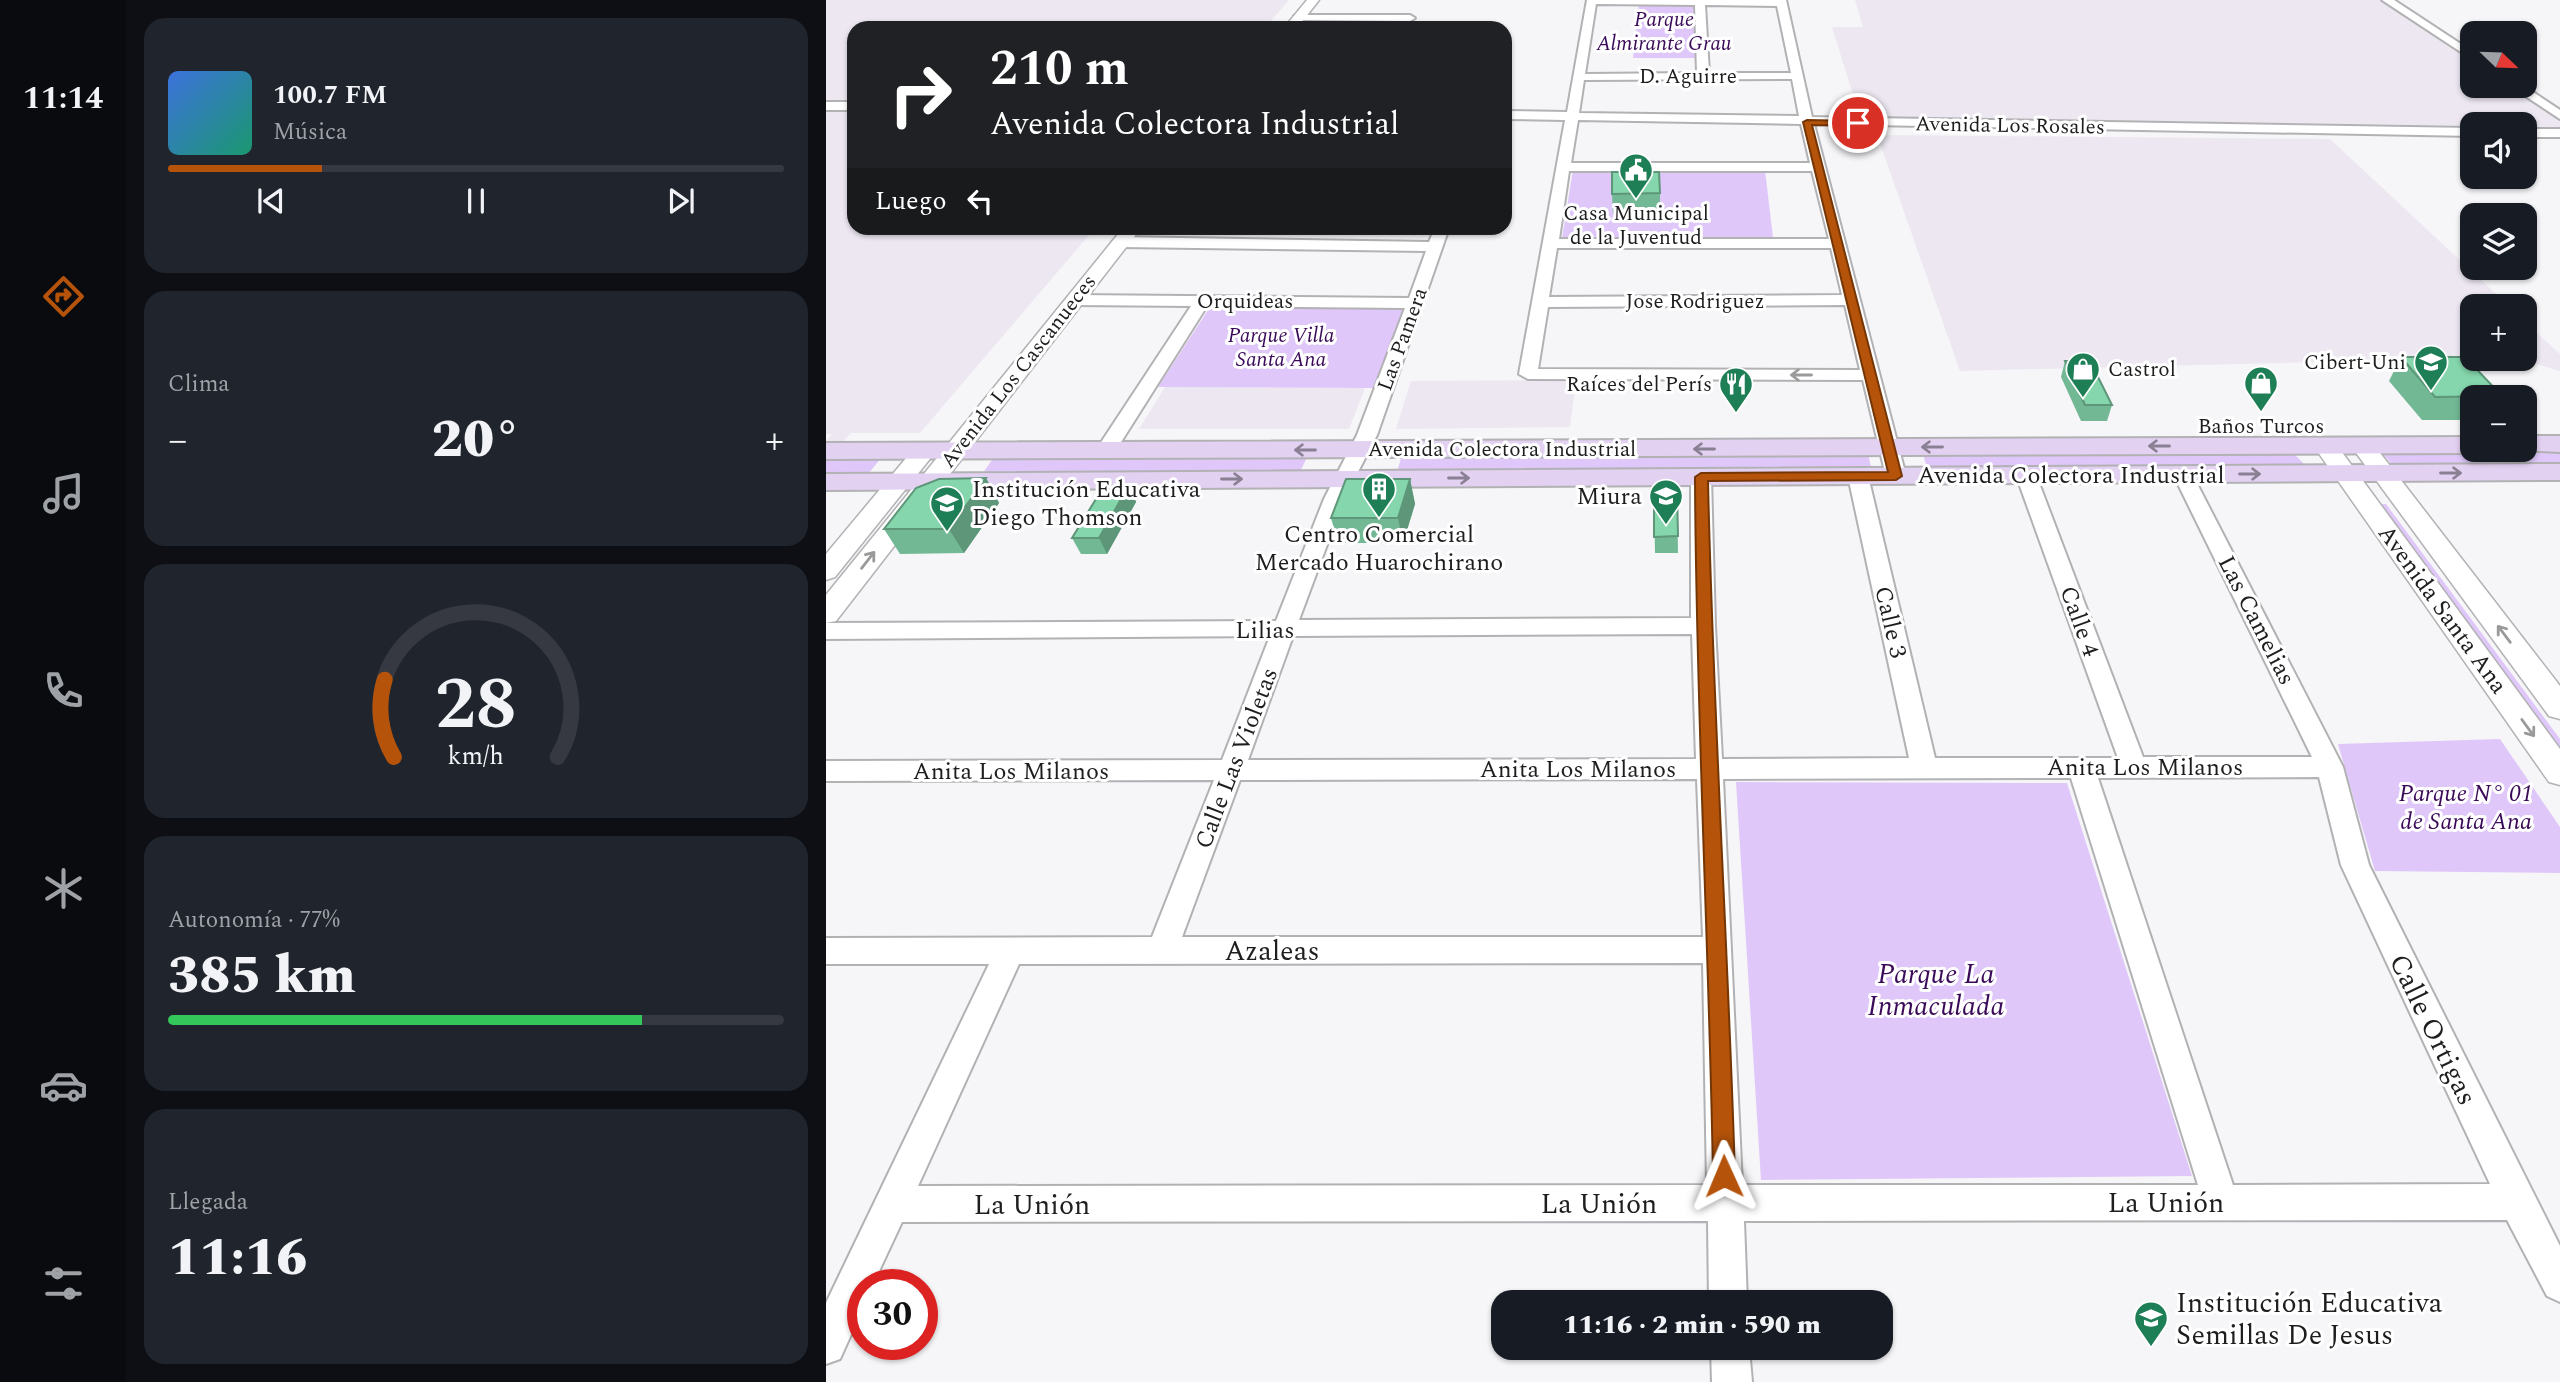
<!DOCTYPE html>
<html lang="es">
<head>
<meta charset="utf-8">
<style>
	:root { --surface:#171b24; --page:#20242c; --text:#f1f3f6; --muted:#9ea1a6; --line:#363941; --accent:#b45309 }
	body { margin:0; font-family:Spectral,serif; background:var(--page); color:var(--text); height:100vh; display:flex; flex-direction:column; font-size:26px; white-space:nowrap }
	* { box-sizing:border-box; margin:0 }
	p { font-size:23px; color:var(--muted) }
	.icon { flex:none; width:38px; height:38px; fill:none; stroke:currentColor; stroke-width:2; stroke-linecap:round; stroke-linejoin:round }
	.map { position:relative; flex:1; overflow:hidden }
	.side { display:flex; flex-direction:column; gap:18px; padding:18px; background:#0d0f14; width:700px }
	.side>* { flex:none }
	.banner { position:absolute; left:21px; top:21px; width:665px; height:214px; border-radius:21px; box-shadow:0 2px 5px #0004; background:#202124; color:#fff; overflow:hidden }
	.needle { width:46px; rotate:113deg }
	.fabs { position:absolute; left:1634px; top:21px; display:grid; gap:14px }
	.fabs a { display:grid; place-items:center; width:77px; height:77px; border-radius:14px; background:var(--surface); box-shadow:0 2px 5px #0004; font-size:35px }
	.speed { position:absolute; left:21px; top:1269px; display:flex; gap:14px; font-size:35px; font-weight:700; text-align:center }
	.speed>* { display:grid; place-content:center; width:91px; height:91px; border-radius:50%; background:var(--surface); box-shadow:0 2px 5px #0004; line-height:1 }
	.speed .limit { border:10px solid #d22; background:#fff; color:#111 }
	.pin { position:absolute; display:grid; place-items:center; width:60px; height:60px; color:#fff; margin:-30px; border:4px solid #fff; border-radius:50%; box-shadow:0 2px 7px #0007 }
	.me { position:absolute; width:77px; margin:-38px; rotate:359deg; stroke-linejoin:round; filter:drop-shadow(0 0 5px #0008) }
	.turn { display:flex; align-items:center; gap:24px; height:147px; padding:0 28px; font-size:32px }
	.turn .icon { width:91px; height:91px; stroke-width:2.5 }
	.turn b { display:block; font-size:49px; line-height:60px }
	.then { display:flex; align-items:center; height:66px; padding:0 28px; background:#0003; gap:14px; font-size:26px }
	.big { font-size:52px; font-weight:800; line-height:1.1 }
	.side .tile { flex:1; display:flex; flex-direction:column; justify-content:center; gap:10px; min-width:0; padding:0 24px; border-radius:21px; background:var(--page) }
	.side .dial { align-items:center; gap:0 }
	.dial svg { height:182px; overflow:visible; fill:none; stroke:var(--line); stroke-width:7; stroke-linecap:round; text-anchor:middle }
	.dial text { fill:var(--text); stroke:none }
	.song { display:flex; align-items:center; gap:21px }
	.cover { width:84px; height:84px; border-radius:10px; background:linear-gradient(135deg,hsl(220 70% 55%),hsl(160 70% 35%)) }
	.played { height:7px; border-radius:4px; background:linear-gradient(90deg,var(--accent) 25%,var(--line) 25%) }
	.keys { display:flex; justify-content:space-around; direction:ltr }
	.heat { display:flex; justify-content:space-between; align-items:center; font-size:38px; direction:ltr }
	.charge { height:10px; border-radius:5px; background:linear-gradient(90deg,#34c759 77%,var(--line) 0) }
	.trip { position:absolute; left:665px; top:1290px; width:402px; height:70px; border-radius:21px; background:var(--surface); box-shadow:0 2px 5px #0004; font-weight:800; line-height:70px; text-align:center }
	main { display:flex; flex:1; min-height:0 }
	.tab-bar { display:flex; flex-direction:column; width:126px; justify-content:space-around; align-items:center; background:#090b0e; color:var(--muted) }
	.tab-bar .icon { width:49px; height:49px }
	.tab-bar .active { color:var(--accent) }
	.tab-bar b { font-size:32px; color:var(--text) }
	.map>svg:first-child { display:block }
	.built { fill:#ece7f1 }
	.green { fill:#dfc7f9 }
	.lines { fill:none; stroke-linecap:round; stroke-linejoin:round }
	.minor-casing { stroke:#b2b1b4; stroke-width:4 }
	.tertiary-casing { stroke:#b2b1b4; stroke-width:3 }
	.secondary-casing { stroke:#b2b1b4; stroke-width:4 }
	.minor { fill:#fff; fill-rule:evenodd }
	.tertiary { fill:#fff; fill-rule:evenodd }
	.secondary { fill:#e3d1f2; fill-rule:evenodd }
	.wall { fill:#72b894 }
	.shaded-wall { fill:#5d9678 }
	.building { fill:#85d6ac; stroke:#5d9678; stroke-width:2 }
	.oneway { stroke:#9a9a9a }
	.oneway2 { stroke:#8a8093 }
	.route { fill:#b45309; stroke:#753606; stroke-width:2 }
	.labels { text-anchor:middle; stroke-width:6; stroke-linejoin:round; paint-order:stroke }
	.far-park-label { font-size:21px; font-style:italic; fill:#3a0a59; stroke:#fff }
	.far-street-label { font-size:21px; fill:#1e1e1f; stroke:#fff }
	.far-poi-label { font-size:21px; fill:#1e1e1f; stroke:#fff }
	.street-label { font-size:24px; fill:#1e1e1f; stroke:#fff }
	.poi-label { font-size:24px; fill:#1e1e1f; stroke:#fff; text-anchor:start }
	.park-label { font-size:24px; font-style:italic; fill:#3a0a59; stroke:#fff }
	.near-street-label { font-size:28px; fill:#1e1e1f; stroke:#fff }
	.near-park-label { font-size:28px; font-style:italic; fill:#3a0a59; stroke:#fff }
	.near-poi-label { font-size:28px; fill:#1e1e1f; stroke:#fff; text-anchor:start }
</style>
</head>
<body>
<main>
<nav class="tab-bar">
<b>11:14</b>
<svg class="icon active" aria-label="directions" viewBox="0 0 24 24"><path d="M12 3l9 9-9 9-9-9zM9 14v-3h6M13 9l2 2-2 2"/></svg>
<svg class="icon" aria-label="music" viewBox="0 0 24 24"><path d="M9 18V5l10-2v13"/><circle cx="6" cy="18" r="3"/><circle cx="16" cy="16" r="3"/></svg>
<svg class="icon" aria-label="phone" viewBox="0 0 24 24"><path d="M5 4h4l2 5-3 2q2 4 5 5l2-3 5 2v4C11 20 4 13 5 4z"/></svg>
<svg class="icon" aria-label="climate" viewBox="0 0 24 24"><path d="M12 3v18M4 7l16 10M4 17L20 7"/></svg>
<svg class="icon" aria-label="car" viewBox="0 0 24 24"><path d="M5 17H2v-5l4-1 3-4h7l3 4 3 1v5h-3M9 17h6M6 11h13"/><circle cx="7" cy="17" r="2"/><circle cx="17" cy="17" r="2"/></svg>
<svg class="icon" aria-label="filters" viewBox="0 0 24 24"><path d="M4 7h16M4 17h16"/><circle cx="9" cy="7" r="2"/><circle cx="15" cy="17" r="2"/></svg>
</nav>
<section class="side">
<div class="tile">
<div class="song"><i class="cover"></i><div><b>100.7 FM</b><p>Música</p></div></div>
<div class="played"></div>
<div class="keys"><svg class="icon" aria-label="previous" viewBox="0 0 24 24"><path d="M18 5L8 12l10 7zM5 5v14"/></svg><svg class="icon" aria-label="pause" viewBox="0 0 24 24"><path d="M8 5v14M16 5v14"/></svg><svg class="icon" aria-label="next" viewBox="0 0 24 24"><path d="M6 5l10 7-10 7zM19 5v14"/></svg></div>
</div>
<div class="tile"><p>Clima</p>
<div class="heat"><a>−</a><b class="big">20°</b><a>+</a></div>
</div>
<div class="tile dial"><svg viewBox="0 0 100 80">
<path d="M14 69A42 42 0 1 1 86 69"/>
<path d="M14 69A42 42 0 0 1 10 35" stroke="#b45309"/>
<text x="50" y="56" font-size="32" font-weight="700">28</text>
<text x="50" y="72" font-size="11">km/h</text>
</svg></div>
<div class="tile"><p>Autonomía · 77%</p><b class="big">385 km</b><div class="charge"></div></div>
<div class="tile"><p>Llegada</p><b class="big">11:16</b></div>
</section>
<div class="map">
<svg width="1734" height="1382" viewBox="0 0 1734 1382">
	<rect width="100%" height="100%" fill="#f6f5f8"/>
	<g class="built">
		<polygon points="0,0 463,0 439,28 28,28 28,228 269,228 94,433 25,433 0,459 0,442 6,434 0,434"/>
		<polygon points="1029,0 1553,0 1647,63 1647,86 1681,86 1734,121 1734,127 1034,117 1006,27 1037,27"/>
		<polygon points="1051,135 1504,139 1683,306 1647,306 1647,358 1134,371"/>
		<polygon points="1699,322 1734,354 1734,371 1694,359 1699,359"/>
		<polygon points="750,380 744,427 570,429 585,381"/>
		<polygon points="339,387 539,388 523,429 313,429"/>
	</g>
	<g class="green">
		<polygon points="813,4 867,5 869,58 807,58"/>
		<polygon points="747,170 939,170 947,238 736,238"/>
		<polygon points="384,307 578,307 547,388 332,387"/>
		<polygon points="1734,450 1734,465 1567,466 1557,454"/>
		<polygon points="1467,453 1480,466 1102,471 1097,454"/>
		<polygon points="1042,454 1046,471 571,472 576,455"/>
		<polygon points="482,455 474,472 157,473 168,457"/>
		<polygon points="0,457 56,457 42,474 0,474"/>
		<polygon points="1545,504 1560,504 1734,739 1734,766"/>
		<polygon points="1674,739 1734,827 1734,873 1549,871 1512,744"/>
		<polygon points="910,782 1241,783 1366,1176 935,1180"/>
	</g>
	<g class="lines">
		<g class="minor-casing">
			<g id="minor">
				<path d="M761 0H960L986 117 1647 128V136L988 124 1080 476 1077 480H1063L1060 476 1037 380 702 379 693 374 739 120 679 119V111L741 112ZM770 4 869 5 871 73 759 74ZM879 5 951 6 965 73H883ZM966 79 973 116 753 113 758 80ZM752 120 975 124 984 163H745ZM743 171H986L1003 239H733ZM731 248H1005L1016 295 723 297ZM1019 305 1034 370 712 369 722 307Z"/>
				<polygon points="1556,0 1568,0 1647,52 1647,60"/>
				<polygon points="472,15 584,15 589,18 584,21 468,20 468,16"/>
				<polygon points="1684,86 1698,86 1734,110 1734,119"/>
				<rect x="0" y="102" width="28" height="8"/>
				<rect x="1699" y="129" width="35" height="8"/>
				<path d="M609 228H623L551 435 518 499 473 620 865 618V477L868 473H882L885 477 889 626 896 759 1083 758 1022 476 1025 472H1039L1042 476 1109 758H1292L1190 475 1193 471H1207L1210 475 1317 757H1486L1347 474 1350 470H1364L1517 767 1543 865 1734 1246V1302L1721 1296 1681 1220 918 1221 921 1302H883L882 1221 76 1222 47 1284H37V1308L14 1359 0 1364V1303L163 964H0V938L326 937 388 780 0 781V761L396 760 444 636 0 639V623L450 621 498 499 531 435 579 308 381 306 290 450 280 456 270 450 365 306 248 305 240 300 248 295 583 298 600 251 294 247 286 242 294 237 603 242ZM866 634 870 759 422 760 467 636ZM1493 777 1515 865 1664 1184 1407 1185 1272 778ZM1245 778 1372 1185H916L897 779ZM871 779 877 937H356L414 780ZM877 963 881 1185 92 1186 193 964Z"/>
				<polygon points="885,1348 923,1348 926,1382 886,1382"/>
			</g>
		</g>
		<g class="tertiary-casing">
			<g id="tertiary">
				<polygon points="481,0 493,0 471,28 458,28"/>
				<polygon points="297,228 315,228 10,621 0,623 0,595"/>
				<polygon points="1499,438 1507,440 1734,749 1734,785 1723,782 1487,445 1491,440"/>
				<polygon points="1536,438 1544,440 1734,686 1734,719 1723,716 1528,450 1524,445 1528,440"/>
				<polygon points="99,443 107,445 111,450 107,455 9,577 0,580 0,554 91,445"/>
			</g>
		</g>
		<g class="secondary-casing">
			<g id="secondary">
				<polygon points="1699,436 1734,436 1734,452 1691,450 1699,450"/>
				<polygon points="1647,437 1647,450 1656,451 1647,453 0,459 0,443"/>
				<polygon points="1734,464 1734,480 0,490 0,474"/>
			</g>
		</g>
		<use href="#minor" class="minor"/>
		<use href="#tertiary" class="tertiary"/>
		<use href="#secondary" class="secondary"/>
	</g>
	<g class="wall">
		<polygon points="834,193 834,214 787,215 786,194"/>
		<polygon points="1575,357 1676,396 1675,397 1647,397 1647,420 1596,420 1563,381"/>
		<polygon points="1239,361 1286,405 1281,421 1255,421 1235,377"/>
		<polygon points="160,478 173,503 138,553 74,554 58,529"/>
		<polygon points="584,479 589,504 577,543 512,543 505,518"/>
		<polygon points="303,485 310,502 281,554 255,554 246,538"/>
		<polygon points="828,491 851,491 852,553 829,553"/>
	</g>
	<g class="shaded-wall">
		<polygon points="160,478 173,503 138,553 123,529"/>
		<polygon points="584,479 589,504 577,543 572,518"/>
		<polygon points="303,485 310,502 281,554 273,538"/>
	</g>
	<g class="building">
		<polygon points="786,172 833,172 834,193 786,194"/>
		<polygon points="1575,357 1639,357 1676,396 1609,397"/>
		<polygon points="1239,361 1264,361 1286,405 1259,405"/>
		<polygon points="160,478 123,529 58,529 90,488 113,479"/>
		<polygon points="520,479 584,479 572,518 505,518"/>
		<polygon points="303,485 273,538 246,538 278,486"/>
		<polygon points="828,491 851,491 852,536 828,537"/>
	</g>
	<defs><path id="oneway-shaft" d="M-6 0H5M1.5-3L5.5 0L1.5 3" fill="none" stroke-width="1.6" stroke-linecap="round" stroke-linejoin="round" transform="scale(1.75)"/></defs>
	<g class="oneway">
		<use href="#oneway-shaft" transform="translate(975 375) rotate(-180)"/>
		<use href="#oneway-shaft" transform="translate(42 560) rotate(-52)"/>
		<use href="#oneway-shaft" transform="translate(1678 634) rotate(-127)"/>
		<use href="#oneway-shaft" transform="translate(1702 728) rotate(54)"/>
	</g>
	<g class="oneway2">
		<use href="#oneway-shaft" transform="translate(1333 446) rotate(180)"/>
		<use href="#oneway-shaft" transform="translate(1106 447) rotate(180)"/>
		<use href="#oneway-shaft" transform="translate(878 449) rotate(180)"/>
		<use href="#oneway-shaft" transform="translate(479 450) rotate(-180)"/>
		<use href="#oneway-shaft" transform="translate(1625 473)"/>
		<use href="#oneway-shaft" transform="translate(1424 474)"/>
		<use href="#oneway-shaft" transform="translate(633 478)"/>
		<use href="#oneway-shaft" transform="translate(406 479)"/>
	</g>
	<path class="route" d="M981 120 1032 121 1036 123 1032 126 986 125 1076 476 1070 480 882 481C887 713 902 944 909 1176L906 1184 898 1187 890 1184 887 1176C883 943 870 710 869 477L875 473 1062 472 977 122Z"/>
	<defs>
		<g id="civic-pin" transform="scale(1.75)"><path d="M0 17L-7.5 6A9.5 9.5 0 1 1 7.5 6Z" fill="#1e7f57" stroke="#fff"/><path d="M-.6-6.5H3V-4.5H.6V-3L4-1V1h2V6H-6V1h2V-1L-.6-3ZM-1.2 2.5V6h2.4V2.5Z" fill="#fff"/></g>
		<g id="school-pin" transform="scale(1.75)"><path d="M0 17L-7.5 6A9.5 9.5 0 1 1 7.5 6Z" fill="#1e7f57" stroke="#fff"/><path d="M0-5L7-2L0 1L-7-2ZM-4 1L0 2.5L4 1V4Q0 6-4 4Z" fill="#fff"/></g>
		<g id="shop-pin" transform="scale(1.75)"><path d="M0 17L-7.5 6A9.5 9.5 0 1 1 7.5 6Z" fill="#1e7f57" stroke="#fff"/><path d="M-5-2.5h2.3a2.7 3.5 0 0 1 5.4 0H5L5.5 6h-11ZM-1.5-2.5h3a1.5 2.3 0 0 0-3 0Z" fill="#fff"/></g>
		<g id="restaurant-pin" transform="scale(1.75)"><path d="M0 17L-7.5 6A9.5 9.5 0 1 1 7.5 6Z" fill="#1e7f57" stroke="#fff"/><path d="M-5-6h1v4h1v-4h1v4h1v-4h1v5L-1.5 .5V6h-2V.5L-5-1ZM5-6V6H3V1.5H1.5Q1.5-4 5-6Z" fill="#fff"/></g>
		<g id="building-pin" transform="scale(1.75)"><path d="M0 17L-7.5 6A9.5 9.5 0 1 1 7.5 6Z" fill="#1e7f57" stroke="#fff"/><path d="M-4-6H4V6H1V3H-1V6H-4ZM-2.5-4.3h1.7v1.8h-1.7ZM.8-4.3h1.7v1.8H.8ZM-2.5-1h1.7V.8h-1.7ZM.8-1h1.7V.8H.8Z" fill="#fff"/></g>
	</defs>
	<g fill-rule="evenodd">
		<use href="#civic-pin" x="810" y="170"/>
		<use href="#school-pin" x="1605" y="362"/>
		<use href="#shop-pin" x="1257" y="369"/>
		<use href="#shop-pin" x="1435" y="383"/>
		<use href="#restaurant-pin" x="910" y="384"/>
		<use href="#building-pin" x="553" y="489"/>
		<use href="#school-pin" x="840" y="496"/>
		<use href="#school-pin" x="121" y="503"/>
		<use href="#school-pin" x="1325" y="1318"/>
	</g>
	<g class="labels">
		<g class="far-park-label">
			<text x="838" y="26">Parque<tspan x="838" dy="24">Almirante Grau</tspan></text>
			<text x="455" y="342">Parque Villa<tspan x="455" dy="24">Santa Ana</tspan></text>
		</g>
		<g class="far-street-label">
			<text x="862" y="83">D. Aguirre</text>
			<text transform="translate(1184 125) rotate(1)" y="7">Avenida Los Rosales</text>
			<text x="419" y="308">Orquideas</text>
			<text x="869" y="308">Jose Rodriguez</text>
			<text transform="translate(576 339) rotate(-70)" y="7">Las Pamera</text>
			<text transform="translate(192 371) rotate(-52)" y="7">Avenida Los Cascanueces</text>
			<text x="676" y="456">Avenida Colectora Industrial</text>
		</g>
		<g class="far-poi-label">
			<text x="810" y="220">Casa Municipal<tspan x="810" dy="24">de la Juventud</tspan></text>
			<text x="1580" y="369" text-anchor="end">Cibert-Uni</text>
			<text x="1282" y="376" text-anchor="start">Castrol</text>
			<text x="886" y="391" text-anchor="end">Raíces del Perís</text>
			<text x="1435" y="433">Baños Turcos</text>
		</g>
		<g class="street-label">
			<text x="1245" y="483">Avenida Colectora Industrial</text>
			<text transform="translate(1617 609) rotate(54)" y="8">Avenida Santa Ana</text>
			<text transform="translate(1431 620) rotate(63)" y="8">Las Camelias</text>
			<text transform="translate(1254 621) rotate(70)" y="8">Calle 4</text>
			<text transform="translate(1065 622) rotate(77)" y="8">Calle 3</text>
			<text x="439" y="638">Lilias</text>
			<text transform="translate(410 758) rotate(-69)" y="8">Calle Las Violetas</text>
			<text x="1319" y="775">Anita Los Milanos</text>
			<text x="752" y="777">Anita Los Milanos</text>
			<text x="185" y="779">Anita Los Milanos</text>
		</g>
		<g class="poi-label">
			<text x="146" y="497">Institución Educativa<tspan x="146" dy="28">Diego Thomson</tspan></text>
			<text x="816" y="504" text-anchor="end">Miura</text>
			<text x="553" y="542" text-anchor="middle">Centro Comercial<tspan x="553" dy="28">Mercado Huarochirano</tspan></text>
		</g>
		<g class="park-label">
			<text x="1640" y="801">Parque N° 01<tspan x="1640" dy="28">de Santa Ana</tspan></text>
		</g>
		<g class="near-street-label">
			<text x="446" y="960">Azaleas</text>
			<text transform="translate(1608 1029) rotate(64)" y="10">Calle Ortigas</text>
			<text x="1340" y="1212">La Unión</text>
			<text x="773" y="1213">La Unión</text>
			<text x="206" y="1214">La Unión</text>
		</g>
		<g class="near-park-label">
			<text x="1110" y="983">Parque La<tspan x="1110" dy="32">Inmaculada</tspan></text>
		</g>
		<g class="near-poi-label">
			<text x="1350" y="1312">Institución Educativa<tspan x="1350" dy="32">Semillas De Jesus</tspan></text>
		</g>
	</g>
</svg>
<div class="fabs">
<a><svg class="needle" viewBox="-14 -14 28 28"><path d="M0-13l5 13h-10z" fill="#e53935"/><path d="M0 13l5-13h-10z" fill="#9ea1a6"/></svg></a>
<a><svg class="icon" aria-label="sound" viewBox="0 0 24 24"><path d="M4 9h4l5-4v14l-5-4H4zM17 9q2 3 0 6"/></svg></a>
<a><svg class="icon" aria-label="layers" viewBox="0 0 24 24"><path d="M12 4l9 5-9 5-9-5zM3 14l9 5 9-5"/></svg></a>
<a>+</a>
<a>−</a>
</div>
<div class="speed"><div class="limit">30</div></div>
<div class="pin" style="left:1032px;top:123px;background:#d93025"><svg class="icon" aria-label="arrive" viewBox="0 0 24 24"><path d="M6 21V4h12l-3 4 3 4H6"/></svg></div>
<svg class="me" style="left:898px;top:1176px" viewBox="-20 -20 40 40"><path d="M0-17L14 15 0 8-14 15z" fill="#b45309" stroke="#fff" stroke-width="4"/></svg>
<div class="trip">11:16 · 2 min · 590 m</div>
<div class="banner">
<div class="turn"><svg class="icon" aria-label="right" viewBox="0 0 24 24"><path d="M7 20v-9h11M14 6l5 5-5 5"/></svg><div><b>210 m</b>Avenida Colectora Industrial</div></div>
<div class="then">Luego<svg class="icon" aria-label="left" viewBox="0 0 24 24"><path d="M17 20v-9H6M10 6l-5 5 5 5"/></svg></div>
</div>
</div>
</main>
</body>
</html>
